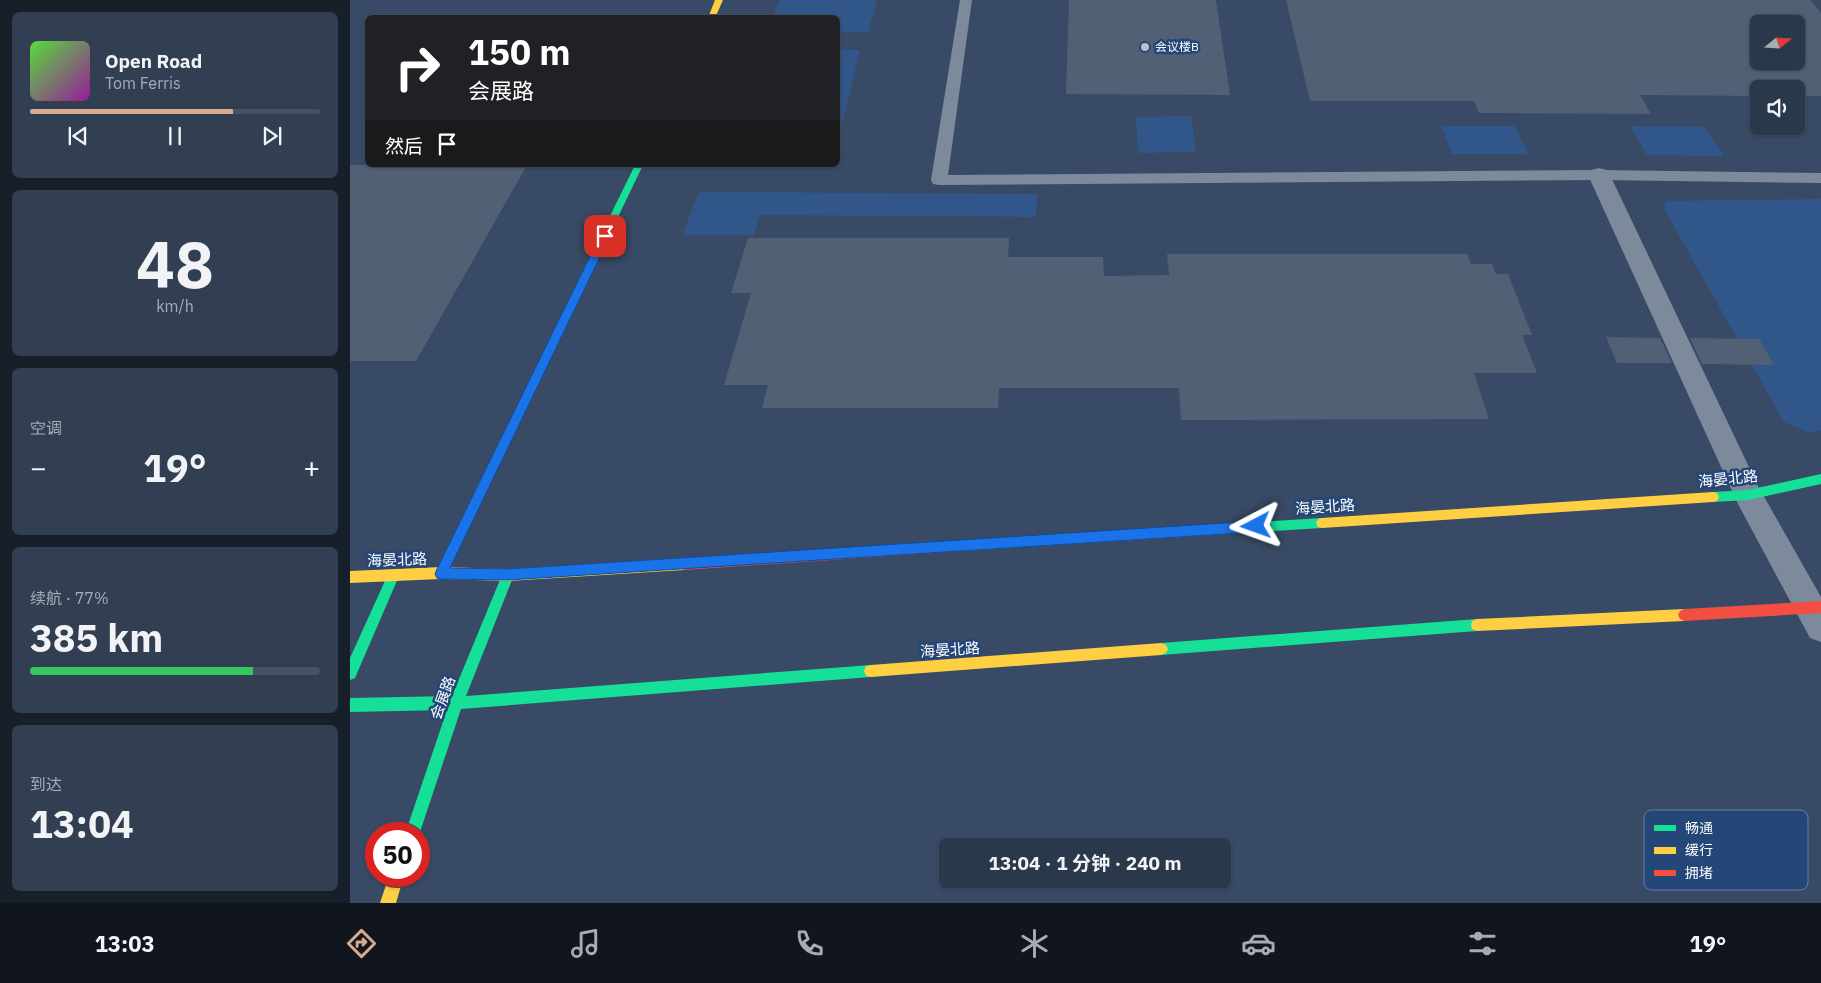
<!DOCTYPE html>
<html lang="zh">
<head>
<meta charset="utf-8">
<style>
	:root { --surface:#2a384c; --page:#323f53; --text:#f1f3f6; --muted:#a5acb5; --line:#465264; --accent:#d6ab8b }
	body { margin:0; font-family:"IBM Plex Sans","Noto Sans SC",sans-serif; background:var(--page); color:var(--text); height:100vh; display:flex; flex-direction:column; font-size:19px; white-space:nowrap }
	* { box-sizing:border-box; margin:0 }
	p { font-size:16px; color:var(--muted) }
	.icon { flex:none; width:28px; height:28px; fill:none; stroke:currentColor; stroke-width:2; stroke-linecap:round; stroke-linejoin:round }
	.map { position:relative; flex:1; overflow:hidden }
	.drawer { display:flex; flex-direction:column; gap:12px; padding:12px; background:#171f2a; width:350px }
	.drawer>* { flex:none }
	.banner { position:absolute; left:15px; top:15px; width:475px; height:152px; border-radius:8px; box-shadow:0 1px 4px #0004,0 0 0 1px var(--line); background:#202124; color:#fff; overflow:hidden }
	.needle { width:32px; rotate:72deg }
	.buttons { position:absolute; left:1400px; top:15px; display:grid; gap:10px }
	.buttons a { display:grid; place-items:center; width:55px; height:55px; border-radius:8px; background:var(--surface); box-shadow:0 1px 4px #0004,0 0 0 1px var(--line); font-size:25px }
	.speed { position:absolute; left:15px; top:822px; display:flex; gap:10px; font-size:25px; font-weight:700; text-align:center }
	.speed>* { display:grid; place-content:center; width:65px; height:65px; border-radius:50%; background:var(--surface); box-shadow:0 1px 4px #0004,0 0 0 1px var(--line); line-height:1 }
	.speed .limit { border:8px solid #d22; background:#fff; color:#111 }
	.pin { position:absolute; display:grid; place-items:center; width:42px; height:42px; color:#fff; margin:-21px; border-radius:10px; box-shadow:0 2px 8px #0006 }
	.me { position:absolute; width:55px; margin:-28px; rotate:266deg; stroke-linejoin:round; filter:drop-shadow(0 0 4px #0008) }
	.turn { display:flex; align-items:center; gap:18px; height:105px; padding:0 20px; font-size:22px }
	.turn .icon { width:65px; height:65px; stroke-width:2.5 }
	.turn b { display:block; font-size:35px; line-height:42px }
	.then { display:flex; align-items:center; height:48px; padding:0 20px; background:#0003; gap:10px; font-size:19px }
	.big { font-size:38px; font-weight:700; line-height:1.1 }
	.drawer .card { flex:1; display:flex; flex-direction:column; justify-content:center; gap:8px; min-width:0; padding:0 18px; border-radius:8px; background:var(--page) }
	.drawer .dial { align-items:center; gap:0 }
	.dial b { font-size:65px; line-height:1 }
	.song { display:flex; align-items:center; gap:15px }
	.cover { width:60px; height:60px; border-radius:8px; background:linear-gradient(135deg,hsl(110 70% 55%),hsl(300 70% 35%)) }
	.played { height:5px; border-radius:2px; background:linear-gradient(90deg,var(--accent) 70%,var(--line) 70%) }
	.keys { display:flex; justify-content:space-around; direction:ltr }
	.heat { display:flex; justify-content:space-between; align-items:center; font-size:28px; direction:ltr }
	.charge { height:8px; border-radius:4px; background:linear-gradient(90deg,#34c759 77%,var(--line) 0) }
	.trip { position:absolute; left:589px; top:838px; width:292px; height:50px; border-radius:8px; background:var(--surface); box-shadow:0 1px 4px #0004,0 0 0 1px var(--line); font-weight:700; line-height:50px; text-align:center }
	.dock { display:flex; height:80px; justify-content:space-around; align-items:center; background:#11161e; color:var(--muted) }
	.dock .icon { width:35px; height:35px }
	.dock .selected { color:var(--accent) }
	.dock b { font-size:22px; color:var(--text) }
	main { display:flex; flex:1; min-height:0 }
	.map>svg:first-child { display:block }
	.green { fill:#31578a }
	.building { fill:#516075; fill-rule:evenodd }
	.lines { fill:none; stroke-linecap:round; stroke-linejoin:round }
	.lane { fill:#7c8a9c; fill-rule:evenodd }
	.street { fill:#7c8a9c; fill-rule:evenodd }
	.fast { fill:#16e098; fill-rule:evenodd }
	.slow { fill:#ffcf43; fill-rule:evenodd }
	.jam { fill:#f24e42; fill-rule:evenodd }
	.route { fill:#1a73e8; stroke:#114b97 }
	.poi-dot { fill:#b9c0c9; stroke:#254778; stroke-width:2 }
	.labels { text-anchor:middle; stroke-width:5; stroke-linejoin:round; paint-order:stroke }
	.far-poi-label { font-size:12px; fill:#fff; stroke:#254778; text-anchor:start }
	.street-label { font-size:15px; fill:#fff; stroke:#254778 }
	.key { fill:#254778; stroke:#667ea0; stroke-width:1 }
	.key-label { font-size:14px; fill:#fff }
</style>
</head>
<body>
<main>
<section class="drawer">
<div class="card">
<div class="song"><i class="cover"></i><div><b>Open Road</b><p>Tom Ferris</p></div></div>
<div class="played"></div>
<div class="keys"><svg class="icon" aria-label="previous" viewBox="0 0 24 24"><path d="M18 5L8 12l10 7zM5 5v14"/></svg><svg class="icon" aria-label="pause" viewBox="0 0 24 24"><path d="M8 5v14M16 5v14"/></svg><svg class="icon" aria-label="next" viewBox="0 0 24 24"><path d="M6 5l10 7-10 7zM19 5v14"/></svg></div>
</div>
<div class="card dial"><b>48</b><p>km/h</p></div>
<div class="card"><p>空调</p>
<div class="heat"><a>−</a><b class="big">19°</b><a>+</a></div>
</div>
<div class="card"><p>续航 · 77%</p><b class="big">385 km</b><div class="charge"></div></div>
<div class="card"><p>到达</p><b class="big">13:04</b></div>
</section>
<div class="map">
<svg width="1471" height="903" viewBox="0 0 1471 903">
	<rect width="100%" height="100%" fill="#384a65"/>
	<g class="green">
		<polygon points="429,0 527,0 518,32 488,32 488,18 423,17"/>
		<polygon points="488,50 510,50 488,140"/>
		<polygon points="841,116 846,152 788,153 786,117"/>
		<polygon points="1091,126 1165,126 1178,154 1102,154"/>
		<polygon points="1280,126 1355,127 1374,156 1297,155"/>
		<polygon points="349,192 687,194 686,217 410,215 404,235 332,235"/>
		<polygon points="1471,199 1471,430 1460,433 1434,422 1313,207 1317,201"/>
	</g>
	<g class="building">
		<polygon points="719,0 866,0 880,95 716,94"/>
		<path d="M936 0H1460L1471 13V96H1446V89H1409V96L1290 95 1301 114 1129 113 1124 101H960ZM1409 24H1446V61H1409Z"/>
		<polygon points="0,165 177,165 66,361 0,361"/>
		<polygon points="398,238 659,238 658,257 753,257 754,276 819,275 817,254 1117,254 1121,264 1142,264 1146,274 1158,274 1182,335 1172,335 1187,373 1124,373 1139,419 831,420 829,388 649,388 648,408 412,408 418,385 374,385 401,293 381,293"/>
		<polygon points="1256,337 1310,338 1322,363 1267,363"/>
		<polygon points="1340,338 1409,339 1424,365 1352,364"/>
	</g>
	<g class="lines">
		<polygon class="lane" points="610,0 622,0 598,175 1249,170 1471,173 1471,183 1249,180 589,185 583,184 581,180"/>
		<polygon class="street" points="1249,168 1257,170 1260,175 1408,486 1471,597 1471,642 1460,638 1388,504 1238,175 1241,170"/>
		<g class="fast">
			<polygon points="285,165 293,165 95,577 91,579 87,577 85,573 87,569"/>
			<polygon points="1471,474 1471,484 1398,500 1363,502 1359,501 1357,497 1359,493 1363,492 1398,490"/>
			<polygon points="972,518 976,519 978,523 976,527 972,528 613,551 609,550 607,546 609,542 613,541"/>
			<polygon points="158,569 162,571 164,575 116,696 521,665 526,666 528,671 526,676 521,677 111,709 69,835 69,834 55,834 97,710 0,712 0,698 102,696 152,575 154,571"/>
			<polygon points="43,570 47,572 49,576 5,678 0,680 0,658 39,572"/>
			<polygon points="1127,619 1132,621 1133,625 1132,629 1127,631 811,655 806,653 804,649 806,645 811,643"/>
		</g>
		<g class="slow">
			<polygon points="365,0 373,0 365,18 358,18"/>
			<polygon points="1363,492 1367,493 1369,497 1367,501 1363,502 972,528 968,527 966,523 968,519 972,518"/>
			<polygon points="334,558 338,560 340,564 338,568 334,570 158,581 91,579 0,583 0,571 91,567 158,569"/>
			<polygon points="1334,609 1338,611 1340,615 1338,619 1334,621 1127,631 1122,629 1121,625 1122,621 1127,619"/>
			<polygon points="811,643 816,645 818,649 816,653 811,655 521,677 516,676 514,671 516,666 521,665"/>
			<polygon points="39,876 54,876 46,903 30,903"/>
		</g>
		<g class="jam">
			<polygon points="613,541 617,542 619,546 617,550 613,551 334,570 330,568 328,564 330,560 334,558"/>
			<polygon points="1471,601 1471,613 1334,621 1330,619 1328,615 1330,611 1334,609"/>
		</g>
	</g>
	<polygon class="route" points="255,233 260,236 100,568 158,569 906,521 910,522 912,526 910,530 906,532 158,580 91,579 87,578 85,574 87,569 250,236"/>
	<circle class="poi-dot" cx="795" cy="47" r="5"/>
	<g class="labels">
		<g class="far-poi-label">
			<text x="805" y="51">会议楼B</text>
		</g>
		<g class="street-label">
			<text transform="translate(1378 479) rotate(-6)" y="5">海晏北路</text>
			<text transform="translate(975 507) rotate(-4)" y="5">海晏北路</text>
			<text transform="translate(47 560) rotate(-2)" y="5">海晏北路</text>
			<text transform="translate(600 650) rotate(-4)" y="5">海晏北路</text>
			<text transform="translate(93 698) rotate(-70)" y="5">会展路</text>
		</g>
	</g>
	<rect x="1294" y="810" width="164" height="80" rx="8" class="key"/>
	<rect x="1304" y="825" width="22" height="6" fill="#16e098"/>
	<rect x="1304" y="847" width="22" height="7" fill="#ffcf43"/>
	<rect x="1304" y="870" width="22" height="6" fill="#f24e42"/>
	<g class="key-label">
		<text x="1335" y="833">畅通</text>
		<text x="1335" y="855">缓行</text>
		<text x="1335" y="878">拥堵</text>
	</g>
</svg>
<div class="buttons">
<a><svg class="needle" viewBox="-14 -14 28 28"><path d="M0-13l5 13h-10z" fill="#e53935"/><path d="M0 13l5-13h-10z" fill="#a5acb5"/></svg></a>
<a><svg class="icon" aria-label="sound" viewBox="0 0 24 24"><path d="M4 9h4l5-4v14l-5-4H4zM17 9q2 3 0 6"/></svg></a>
</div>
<div class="speed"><div class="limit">50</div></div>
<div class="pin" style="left:255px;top:236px;background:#d93025"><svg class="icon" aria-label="arrive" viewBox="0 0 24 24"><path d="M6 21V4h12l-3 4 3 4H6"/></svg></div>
<svg class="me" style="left:906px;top:526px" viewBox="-20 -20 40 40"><path d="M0-17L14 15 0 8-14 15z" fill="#1a73e8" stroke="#fff" stroke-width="4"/></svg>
<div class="trip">13:04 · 1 分钟 · 240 m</div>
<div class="banner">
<div class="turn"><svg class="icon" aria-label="right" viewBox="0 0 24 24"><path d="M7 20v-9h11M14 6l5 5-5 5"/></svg><div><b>150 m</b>会展路</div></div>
<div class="then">然后<svg class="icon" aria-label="arrive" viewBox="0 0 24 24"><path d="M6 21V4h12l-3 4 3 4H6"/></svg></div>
</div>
</div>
</main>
<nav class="dock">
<b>13:03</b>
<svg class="icon selected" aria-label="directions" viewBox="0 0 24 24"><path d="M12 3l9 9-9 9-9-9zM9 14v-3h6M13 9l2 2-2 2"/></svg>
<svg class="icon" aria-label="music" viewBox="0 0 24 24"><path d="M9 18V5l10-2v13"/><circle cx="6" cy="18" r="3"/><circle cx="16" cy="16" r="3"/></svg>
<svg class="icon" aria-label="phone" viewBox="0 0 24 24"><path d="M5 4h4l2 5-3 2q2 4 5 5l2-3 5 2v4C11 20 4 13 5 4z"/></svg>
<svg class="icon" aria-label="climate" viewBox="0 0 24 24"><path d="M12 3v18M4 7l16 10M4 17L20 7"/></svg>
<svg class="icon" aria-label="car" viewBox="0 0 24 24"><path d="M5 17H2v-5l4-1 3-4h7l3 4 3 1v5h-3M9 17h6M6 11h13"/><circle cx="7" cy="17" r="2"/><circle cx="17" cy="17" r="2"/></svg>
<svg class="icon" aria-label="filters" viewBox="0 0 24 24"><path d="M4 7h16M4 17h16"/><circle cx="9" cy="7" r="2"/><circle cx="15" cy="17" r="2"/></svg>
<b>19°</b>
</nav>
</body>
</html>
